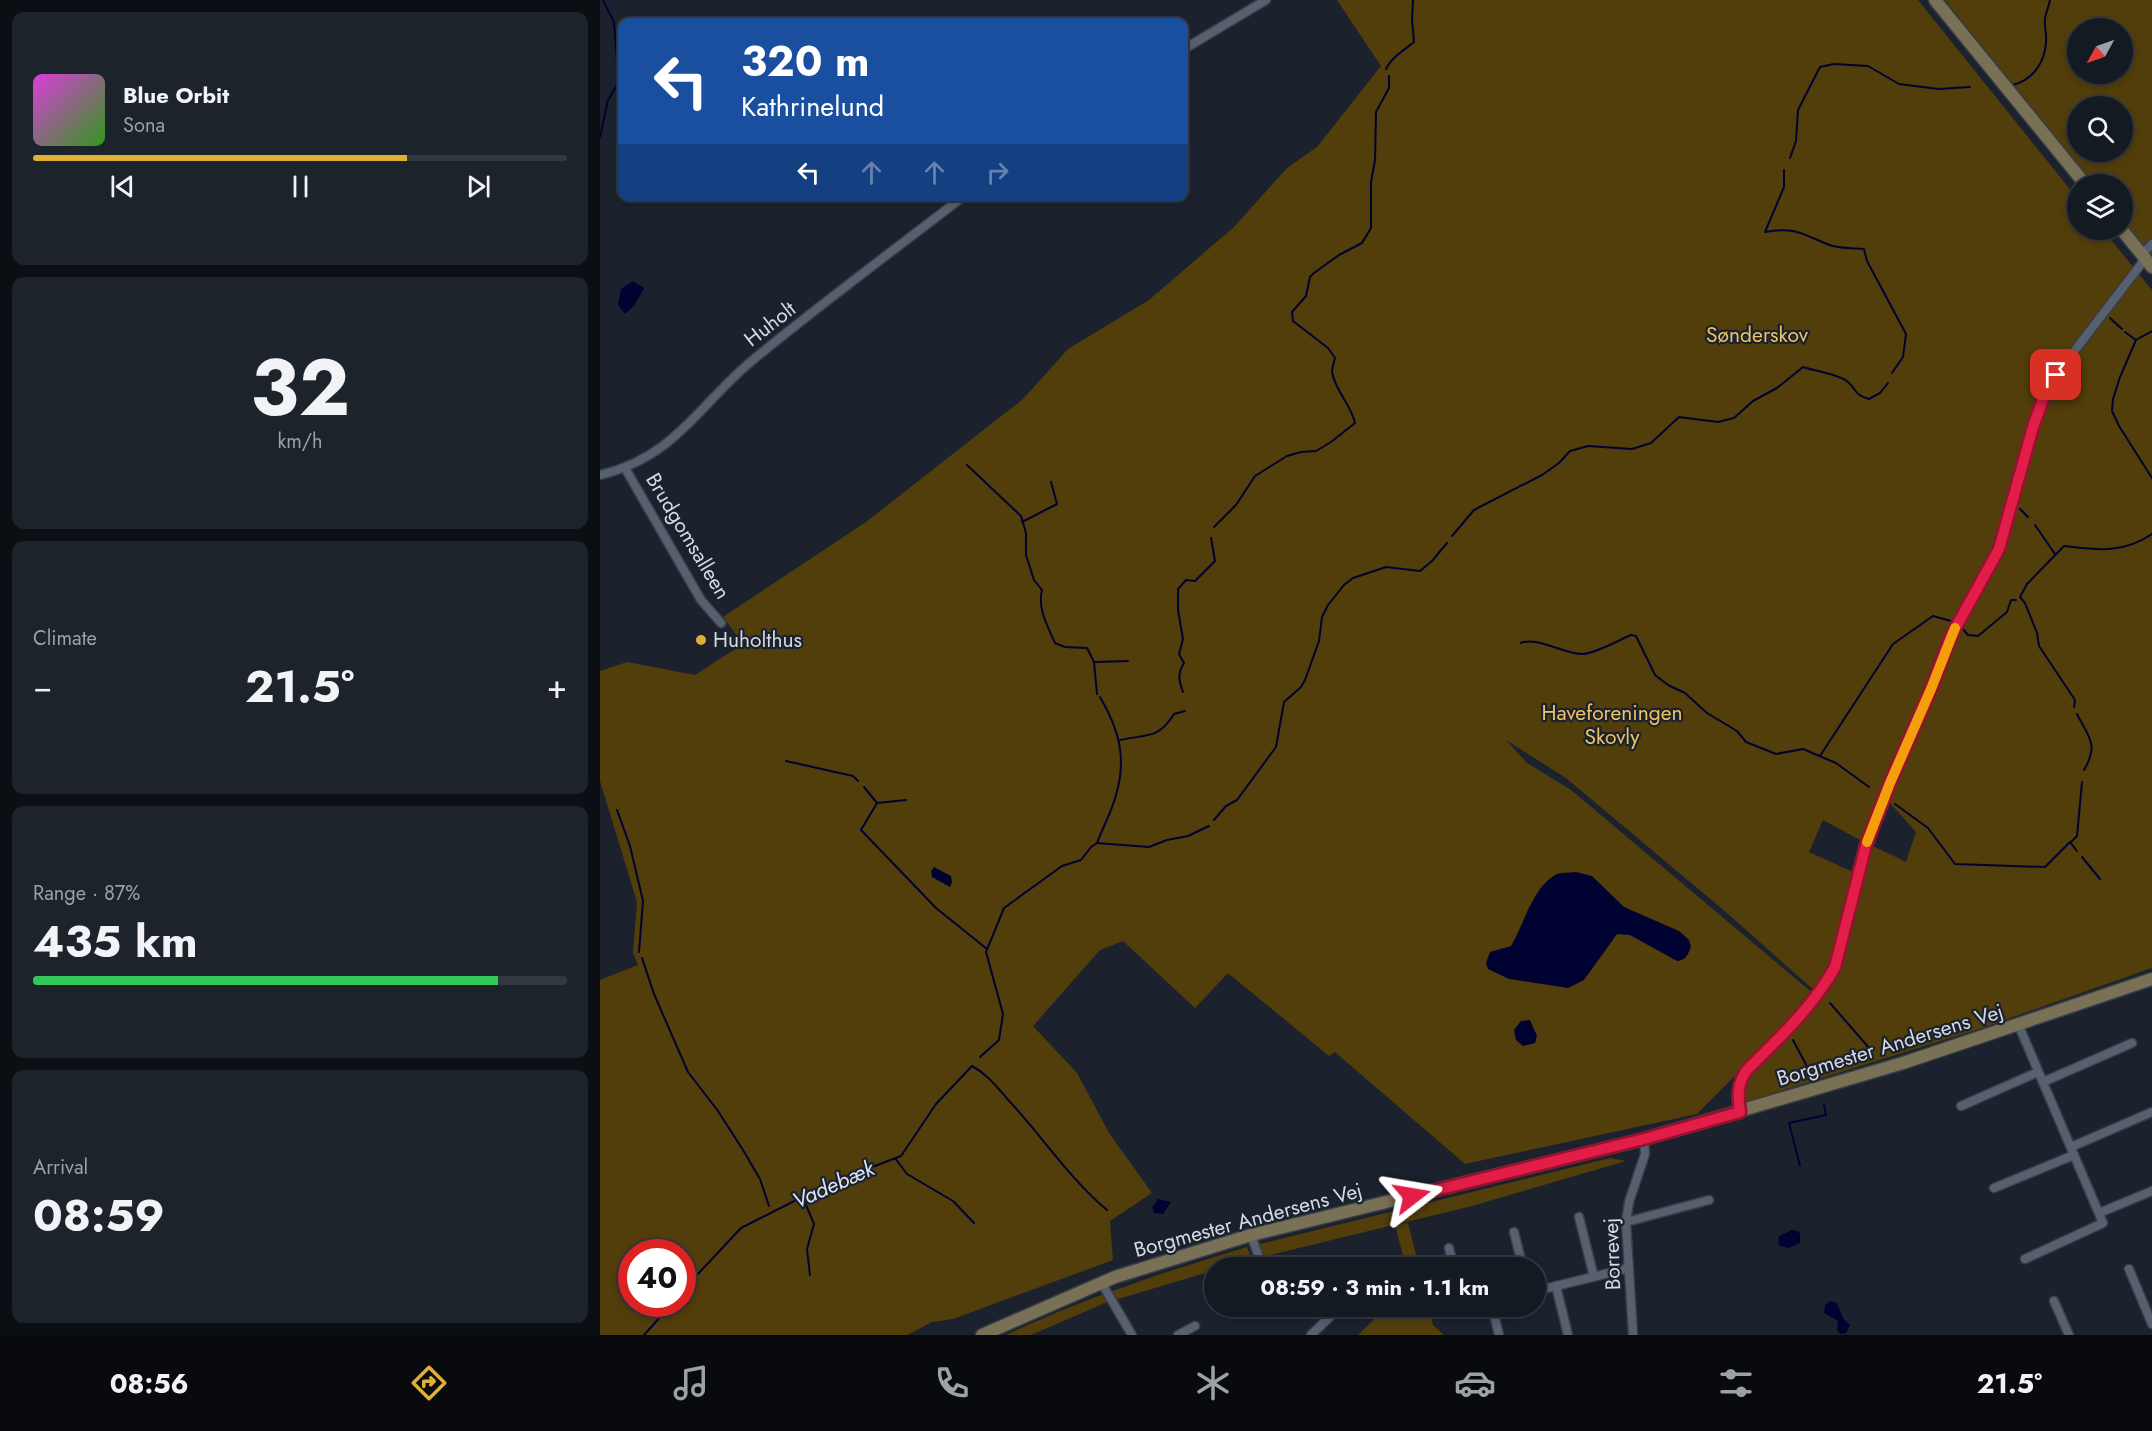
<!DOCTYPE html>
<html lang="en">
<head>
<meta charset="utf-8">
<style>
	:root { --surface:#141a22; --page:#1d232a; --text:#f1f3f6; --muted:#9da1a5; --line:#333840; --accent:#e0b034 }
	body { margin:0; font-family:Jost,sans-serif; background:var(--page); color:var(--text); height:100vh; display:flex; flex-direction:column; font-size:22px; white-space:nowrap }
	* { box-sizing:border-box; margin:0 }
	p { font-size:20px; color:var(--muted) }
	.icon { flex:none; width:33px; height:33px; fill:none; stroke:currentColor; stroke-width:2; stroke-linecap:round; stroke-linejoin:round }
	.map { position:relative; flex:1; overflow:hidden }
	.sheet { display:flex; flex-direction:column; gap:12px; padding:12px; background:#0b0e13; width:600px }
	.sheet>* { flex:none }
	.hud { position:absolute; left:18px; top:18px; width:570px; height:183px; border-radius:12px; box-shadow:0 3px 9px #0003,0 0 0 2px var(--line); background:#1a4fa0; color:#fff; overflow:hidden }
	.needle { width:39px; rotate:230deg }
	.tools { position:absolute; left:1467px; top:18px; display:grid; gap:12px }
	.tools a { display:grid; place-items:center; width:66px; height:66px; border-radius:50%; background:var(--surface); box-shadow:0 3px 9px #0003,0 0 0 2px var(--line); font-size:30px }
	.speed { position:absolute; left:18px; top:1239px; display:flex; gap:12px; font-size:30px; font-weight:700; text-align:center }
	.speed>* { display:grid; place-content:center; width:78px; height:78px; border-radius:50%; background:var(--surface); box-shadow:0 3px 9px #0003,0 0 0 2px var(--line); line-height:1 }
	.speed .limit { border:9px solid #d22; background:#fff; color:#111 }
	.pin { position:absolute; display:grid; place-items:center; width:51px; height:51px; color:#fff; margin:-26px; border-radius:12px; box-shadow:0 3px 9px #0006 }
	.me { position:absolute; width:66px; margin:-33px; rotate:76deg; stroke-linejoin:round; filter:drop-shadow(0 0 4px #0008) }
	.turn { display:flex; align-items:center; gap:21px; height:126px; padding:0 24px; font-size:27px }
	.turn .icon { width:78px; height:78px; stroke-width:2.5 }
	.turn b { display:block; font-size:42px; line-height:51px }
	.lanes { display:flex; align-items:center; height:57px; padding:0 24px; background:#0003; justify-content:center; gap:30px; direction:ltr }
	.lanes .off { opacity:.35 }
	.big { font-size:45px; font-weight:700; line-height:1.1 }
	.sheet .card { flex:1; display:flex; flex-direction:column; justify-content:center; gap:9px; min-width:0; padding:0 21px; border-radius:12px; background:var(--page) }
	.sheet .dial { align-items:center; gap:0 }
	.dial b { font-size:78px; line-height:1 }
	.song { display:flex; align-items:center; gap:18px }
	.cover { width:72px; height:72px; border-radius:9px; background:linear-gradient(135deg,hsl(300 70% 55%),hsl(110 70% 35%)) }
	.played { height:6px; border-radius:3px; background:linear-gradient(90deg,var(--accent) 70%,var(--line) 70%) }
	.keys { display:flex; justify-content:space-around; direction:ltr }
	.heat { display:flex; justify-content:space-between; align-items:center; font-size:33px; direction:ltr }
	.charge { height:9px; border-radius:4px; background:linear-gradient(90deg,#34c759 87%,var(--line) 0) }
	.trip { position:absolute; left:604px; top:1257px; width:342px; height:60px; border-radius:30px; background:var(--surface); box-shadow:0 3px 9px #0003,0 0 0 2px var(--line); font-weight:700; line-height:60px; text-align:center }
	.tab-bar { display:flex; height:96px; justify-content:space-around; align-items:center; background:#080a0e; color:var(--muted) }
	.tab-bar .icon { width:42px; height:42px }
	.tab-bar .selected { color:var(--accent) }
	.tab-bar b { font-size:27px; color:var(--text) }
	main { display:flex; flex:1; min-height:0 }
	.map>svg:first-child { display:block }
	.green { fill:#523e0a; fill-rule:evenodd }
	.water { fill:#000231 }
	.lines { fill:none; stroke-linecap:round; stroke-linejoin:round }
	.stream { stroke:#000231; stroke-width:2 }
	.street-casing { stroke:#383d47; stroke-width:11 }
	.secondary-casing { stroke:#383d47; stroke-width:15 }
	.street { stroke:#57606f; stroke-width:8 }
	.secondary { stroke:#787156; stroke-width:12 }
	.route-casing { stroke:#92132f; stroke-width:15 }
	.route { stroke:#e11d48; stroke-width:10 }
	.slow { stroke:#f59e0b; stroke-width:10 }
	.poi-dot { fill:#e0b034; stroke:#1b222e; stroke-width:2 }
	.labels { text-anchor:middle; stroke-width:4.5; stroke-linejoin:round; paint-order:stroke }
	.street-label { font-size:21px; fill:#d5dbe3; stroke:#1b222e }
	.park-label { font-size:21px; fill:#eec362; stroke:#1b222e }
	.poi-label { font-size:21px; fill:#d5dbe3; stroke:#1b222e; text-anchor:start }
	.water-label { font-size:22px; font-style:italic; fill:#dbe5f5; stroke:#1b222e }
</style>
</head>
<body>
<main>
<section class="sheet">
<div class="card">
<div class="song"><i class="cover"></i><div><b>Blue Orbit</b><p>Sona</p></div></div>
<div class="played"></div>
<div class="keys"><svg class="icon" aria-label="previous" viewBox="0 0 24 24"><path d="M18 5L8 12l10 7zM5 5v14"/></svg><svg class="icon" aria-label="pause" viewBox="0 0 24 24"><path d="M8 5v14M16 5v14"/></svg><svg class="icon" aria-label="next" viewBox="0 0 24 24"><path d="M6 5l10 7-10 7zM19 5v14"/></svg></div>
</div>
<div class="card dial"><b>32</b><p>km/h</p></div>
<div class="card"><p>Climate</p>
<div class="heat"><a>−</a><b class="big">21.5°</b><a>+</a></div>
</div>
<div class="card"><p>Range · 87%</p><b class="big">435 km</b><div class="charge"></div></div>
<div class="card"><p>Arrival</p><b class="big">08:59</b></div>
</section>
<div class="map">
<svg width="1552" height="1335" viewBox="0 0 1552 1335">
	<rect width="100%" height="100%" fill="#1b222e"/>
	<g class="green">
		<path d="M737 0H1318L1477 198 1478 230H1503L1552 290V968L1379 1029 1145 1102 1147 1080 1152 1071 1196 1028 1241 971 1271 845 1306 862 1316 832 1290 803 1279 797 1260 840 1223 820 1209 852 1253 872 1231 961 1215 991 1127 913 966 778 906 740 927 763 971 790 1215 995 1097 1114 865 1164 735 1052 729 1056 628 973 595 1008 523 941 500 950 433 1026 477 1073 509 1133 552 1193 510 1221 513 1260 353 1319 332 1322 307 1335H0V980L38 965 33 953 37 902 0 781V671L27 662 95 675 143 644 123 617 266 522 423 399 468 349 549 300 634 227 687 168 717 147 781 66ZM32 1252H82V1304H32Z"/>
		<path d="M1345 0H1552V258L1523 221 1522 184H1493ZM1478 28H1522V74H1478ZM1478 106H1522V152H1478Z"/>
		<polygon points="1010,1158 1026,1161 872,1206 662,1257 660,1244"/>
		<polygon points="808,1223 819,1267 806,1267 795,1225"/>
		<path d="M647 1247 652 1259 624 1267 615 1268V1270L505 1303 431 1335H406C484 1298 565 1272 647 1247Z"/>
		<polygon points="788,1306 829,1307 833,1325 844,1335 758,1335"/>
	</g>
	<g class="water">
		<polygon points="33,281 44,288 34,306 25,314 18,305 21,289"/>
		<polygon points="334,867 351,876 352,882 350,887 332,877 331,871"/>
		<path d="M976 872 992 876 1024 907 1079 931 1089 940 1091 946C1088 955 1086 960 1077 961L1030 935 1017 934 984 980 968 988 909 979 888 969 886 963 890 952 911 946C924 924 933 886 957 874 962 872 970 873 976 872Z"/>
		<polygon points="930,1020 937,1036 935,1043 923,1046 916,1040 914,1030 921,1021"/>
		<polygon points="558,1199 571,1202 563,1214 554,1213 552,1207"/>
		<polygon points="1192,1230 1198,1231 1200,1234 1200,1243 1189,1248 1180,1246 1178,1243 1179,1236"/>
		<polygon points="1230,1301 1237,1303 1243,1318 1250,1325 1246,1333 1240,1334 1237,1330 1238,1321 1224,1313 1225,1305"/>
	</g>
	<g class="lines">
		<g class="stream">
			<path d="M786 69C791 58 804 50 814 42L812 20 813 0"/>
			<path d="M1413 85C1433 80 1445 62 1446 42 1447 35 1444 26 1445 18 1446 12 1449 6 1450 0"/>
			<polyline points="0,137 8,100 19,82 14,22 3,0"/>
			<polyline points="1190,158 1196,141 1198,110 1220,67 1234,64 1268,66 1299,84 1338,89 1370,87"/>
			<path d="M1184 170V187L1165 232C1195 227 1200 233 1227 244 1238 249 1253 248 1264 249L1267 261 1306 334 1303 357 1292 373"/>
			<polyline points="1510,318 1522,329"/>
			<polyline points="1552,331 1536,340 1520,377 1513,399 1512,411 1519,426 1552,478"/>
			<polyline points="1525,332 1536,340"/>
			<path d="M367 465 421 516 426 533V555L434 580 442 590C437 608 448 627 455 643L465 647 487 648 494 662 497 694"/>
			<polyline points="1420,509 1428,517"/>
			<polyline points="422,522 457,504 451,482"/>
			<polyline points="1435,525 1455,554"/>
			<path d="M614 527 636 505 655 476 687 456 701 452 716 451 731 442 755 423C751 404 735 391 732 372 732 368 734 362 735 358L728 348 693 321 692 312 706 296 710 277 714 273 739 255 762 243 771 228V182L775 160 776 112 789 88V76"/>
			<path d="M852 536 874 510 942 475 959 463 970 451 988 446 1032 449 1051 443 1079 417 1118 422 1134 418 1153 401 1177 388 1203 367C1214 371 1239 374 1248 382 1258 391 1253 394 1269 399L1280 393 1288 383"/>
			<polyline points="1362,628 1368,635 1378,636 1407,612 1411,600 1416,600"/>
			<path d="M921 643C936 636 964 654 982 654 995 654 1019 640 1031 635L1036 636 1055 675 1068 685 1085 693 1107 713 1137 731 1146 742 1176 754 1203 749 1236 763 1269 787"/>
			<polyline points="495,662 528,661"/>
			<path d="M583 692C579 681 577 674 584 663L579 654 583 639 578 610V589L586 580 595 581 615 561 611 538"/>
			<path d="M1474 707 1475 700 1439 646 1437 633 1425 603 1420 597 1427 584 1464 546C1498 550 1522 554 1552 534"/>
			<path d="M1477 714C1489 738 1499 744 1484 770"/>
			<path d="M520 740C546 734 558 740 574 714L585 711"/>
			<polyline points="1220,756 1293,644 1333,616 1351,621"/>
			<polyline points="186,761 253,776 258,781"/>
			<polyline points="264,787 277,803 261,830 336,908 387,949"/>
			<polyline points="277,803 306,800"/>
			<polyline points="1295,804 1328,828 1355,864 1445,867 1470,842 1477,851"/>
			<polyline points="17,810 30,846 43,901 39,952"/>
			<polyline points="614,820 626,806 637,800 676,747 684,702 701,687 705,680 719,641 722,617 728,605 744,585 753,578 786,567 820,571 832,561 847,543"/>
			<polyline points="1471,842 1477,836 1482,782"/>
			<path d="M497 843C503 827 512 811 516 795 527 758 519 729 500 697"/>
			<polyline points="1482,857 1500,879"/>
			<polyline points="42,958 54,994 88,1072 118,1111 143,1150 160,1179 169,1206"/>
			<polyline points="1230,1003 1270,1049"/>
			<polyline points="1193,1040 1211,1074"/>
			<polyline points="380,1057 399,1040 403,1014 386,952 404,908 462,866 481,860 491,847 497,843 549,847 567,840 588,836 609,826"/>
			<polyline points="295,1158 307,1174 353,1201 374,1223"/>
			<polyline points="1200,1166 1189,1123 1226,1115 1224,1105"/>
			<polyline points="203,1198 214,1224 207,1249 210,1275"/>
			<path d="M82 1291 141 1228 228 1184 301 1156 336 1104 372 1066C389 1075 399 1090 412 1104 444 1139 471 1180 507 1210"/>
			<polyline points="44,1335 72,1304"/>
		</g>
		<g class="street-casing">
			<g id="street">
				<polyline points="584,49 666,0"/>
				<polyline points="25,468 101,600 121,623"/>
				<path d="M0 475C76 457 99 404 154 359 222 303 294 250 364 196"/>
				<polyline points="1419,1026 1503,1223 1425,1259"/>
				<polyline points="1443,1082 1532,1043"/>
				<polyline points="1361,1106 1438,1072"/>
				<path d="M1140 1112C1138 1095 1137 1085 1146 1071 1178 1039 1212 1007 1235 967L1266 845 1290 783 1331 689 1351 636 1399 549 1443 399 1456 375 1545 259V251L1552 244"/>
				<polyline points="1471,1147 1552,1112"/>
				<polyline points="1394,1188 1474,1155"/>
				<polyline points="1499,1213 1552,1191"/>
				<polyline points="979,1217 994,1277"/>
				<polyline points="1026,1222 1109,1200"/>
				<polyline points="914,1232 923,1268"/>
				<polyline points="651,1235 663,1268"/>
				<polyline points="849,1248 854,1268"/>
				<polyline points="780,1268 781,1267"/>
				<polyline points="1529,1269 1552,1324"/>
				<polyline points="501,1282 532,1335"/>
				<polyline points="956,1286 968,1335"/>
				<polyline points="936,1291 1029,1268"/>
				<polyline points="1454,1301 1469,1335"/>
				<polyline points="718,1306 730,1316"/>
				<polyline points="863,1306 864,1309 873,1306"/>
				<polyline points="892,1306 899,1335"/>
				<polyline points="578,1335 595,1326"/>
				<polyline points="711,1335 741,1306"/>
				<polyline points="1033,1335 1026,1222 1029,1202 1045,1154 1044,1139"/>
			</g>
		</g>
		<g class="secondary-casing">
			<g id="secondary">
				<polyline points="1335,0 1485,184"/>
				<polyline points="1522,230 1552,267"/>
				<polyline points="382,1335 515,1277 651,1235 1044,1139 1303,1063 1552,979"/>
			</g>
		</g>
		<use href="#street" class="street"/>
		<use href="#secondary" class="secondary"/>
	</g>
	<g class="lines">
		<g class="route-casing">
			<path id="route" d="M812 1196 1044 1139 1140 1112C1138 1095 1137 1085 1146 1071 1178 1039 1213 1007 1235 967L1266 845 1290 783 1331 689 1351 636 1399 549 1433 427 1443 399 1456 375"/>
		</g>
		<use href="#route" class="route"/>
		<polyline class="slow" points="1267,842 1290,783 1331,689 1355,628"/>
	</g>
	<circle class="poi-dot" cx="101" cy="640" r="6"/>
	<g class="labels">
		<g class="street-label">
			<text transform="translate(170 324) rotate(-38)" y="7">Huholt</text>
			<text transform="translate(88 536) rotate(59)" y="7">Brudgomsalleen</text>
			<text transform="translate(1290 1045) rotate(-17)" y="7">Borgmester Andersens Vej</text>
			<text transform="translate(648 1220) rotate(-15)" y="7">Borgmester Andersens Vej</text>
			<text transform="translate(1012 1254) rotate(-92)" y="7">Borrevej</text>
		</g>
		<g class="park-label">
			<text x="1157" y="342">Sønderskov</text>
			<text x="1012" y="720">Haveforeningen<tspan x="1012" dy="24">Skovly</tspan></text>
		</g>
		<g class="poi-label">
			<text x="113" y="647">Huholthus</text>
		</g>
		<g class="water-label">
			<text transform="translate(233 1184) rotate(-24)" y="8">Vadebæk</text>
		</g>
	</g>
</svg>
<div class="tools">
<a><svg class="needle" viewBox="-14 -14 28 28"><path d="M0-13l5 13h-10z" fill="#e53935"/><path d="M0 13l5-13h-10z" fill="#9da1a5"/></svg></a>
<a><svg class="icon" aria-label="search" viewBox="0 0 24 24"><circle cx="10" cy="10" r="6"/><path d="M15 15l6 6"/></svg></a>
<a><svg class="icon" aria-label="layers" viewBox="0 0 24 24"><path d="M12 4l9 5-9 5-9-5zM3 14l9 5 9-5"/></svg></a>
</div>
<div class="speed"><div class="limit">40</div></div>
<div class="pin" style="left:1456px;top:375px;background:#d93025"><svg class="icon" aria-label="arrive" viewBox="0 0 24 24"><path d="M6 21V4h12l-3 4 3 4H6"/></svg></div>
<svg class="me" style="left:812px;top:1196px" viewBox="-20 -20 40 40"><path d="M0-17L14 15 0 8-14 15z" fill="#e11d48" stroke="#fff" stroke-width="4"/></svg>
<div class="trip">08:59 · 3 min · 1.1 km</div>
<div class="hud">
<div class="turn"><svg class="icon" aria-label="left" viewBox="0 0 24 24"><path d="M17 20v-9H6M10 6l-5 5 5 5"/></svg><div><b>320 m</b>Kathrinelund</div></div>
<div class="lanes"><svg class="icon" aria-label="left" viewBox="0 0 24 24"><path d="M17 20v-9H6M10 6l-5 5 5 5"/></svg><svg class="icon off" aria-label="ahead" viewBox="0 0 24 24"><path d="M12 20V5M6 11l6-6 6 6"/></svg><svg class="icon off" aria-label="ahead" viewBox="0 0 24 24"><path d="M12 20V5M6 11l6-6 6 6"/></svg><svg class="icon off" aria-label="right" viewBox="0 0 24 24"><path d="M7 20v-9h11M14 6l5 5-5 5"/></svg></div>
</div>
</div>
</main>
<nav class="tab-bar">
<b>08:56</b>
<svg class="icon selected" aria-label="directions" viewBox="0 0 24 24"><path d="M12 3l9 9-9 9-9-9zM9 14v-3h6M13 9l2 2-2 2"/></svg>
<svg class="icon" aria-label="music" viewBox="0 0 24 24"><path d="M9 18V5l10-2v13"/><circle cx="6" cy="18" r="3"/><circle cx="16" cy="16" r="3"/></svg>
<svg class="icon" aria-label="phone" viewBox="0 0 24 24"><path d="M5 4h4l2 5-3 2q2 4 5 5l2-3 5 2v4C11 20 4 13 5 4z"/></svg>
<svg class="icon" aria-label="climate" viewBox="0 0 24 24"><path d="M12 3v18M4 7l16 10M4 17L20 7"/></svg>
<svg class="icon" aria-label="car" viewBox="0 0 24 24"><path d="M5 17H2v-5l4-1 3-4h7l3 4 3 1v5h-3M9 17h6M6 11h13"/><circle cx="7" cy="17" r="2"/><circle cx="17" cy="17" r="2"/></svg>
<svg class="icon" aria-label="filters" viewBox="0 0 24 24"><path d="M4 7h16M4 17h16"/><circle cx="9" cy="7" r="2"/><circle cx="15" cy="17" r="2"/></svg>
<b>21.5°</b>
</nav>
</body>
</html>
